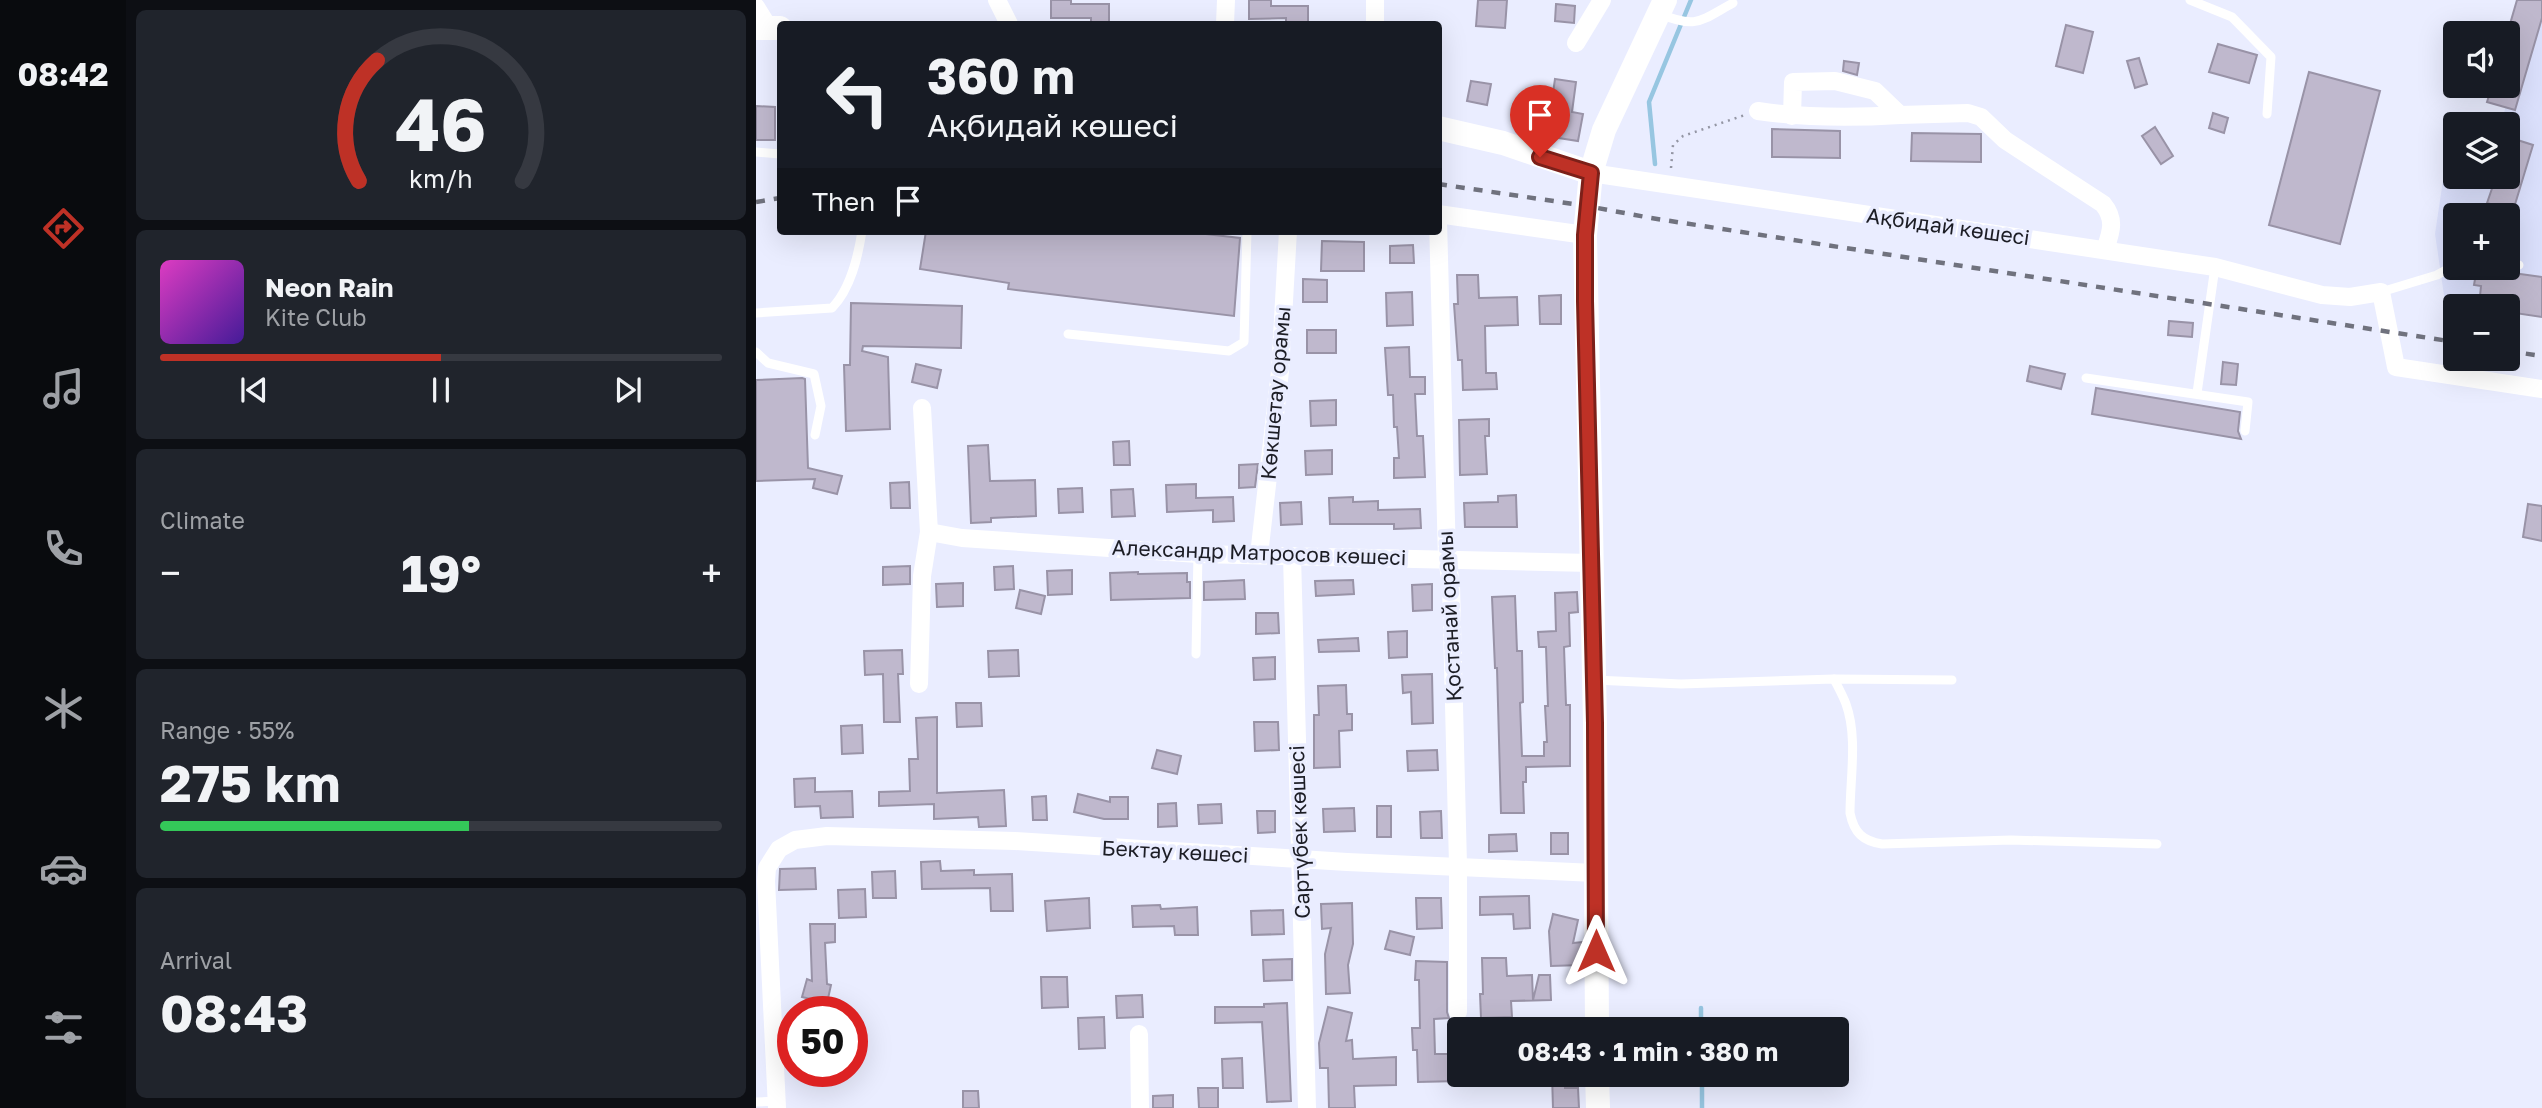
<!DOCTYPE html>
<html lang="en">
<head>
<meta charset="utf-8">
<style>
	:root { --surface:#171b24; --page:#20242c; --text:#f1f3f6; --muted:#9ea1a6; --line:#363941; --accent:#be3126 }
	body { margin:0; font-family:"Golos Text",sans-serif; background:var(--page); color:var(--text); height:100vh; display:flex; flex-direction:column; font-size:26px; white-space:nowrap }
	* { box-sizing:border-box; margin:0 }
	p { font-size:23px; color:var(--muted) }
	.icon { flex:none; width:38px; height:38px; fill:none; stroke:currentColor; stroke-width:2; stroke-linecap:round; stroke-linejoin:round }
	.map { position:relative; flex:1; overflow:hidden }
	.panel { display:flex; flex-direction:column; gap:10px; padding:10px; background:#0d0f14; width:630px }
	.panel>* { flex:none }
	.guide { position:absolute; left:21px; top:21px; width:665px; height:214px; border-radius:7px; box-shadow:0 7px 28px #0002; background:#171b24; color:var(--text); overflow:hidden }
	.controls { position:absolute; left:1687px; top:21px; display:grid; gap:14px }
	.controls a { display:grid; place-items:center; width:77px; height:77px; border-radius:7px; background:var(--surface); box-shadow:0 7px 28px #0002; font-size:35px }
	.speed { position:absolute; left:21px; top:996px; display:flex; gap:14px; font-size:35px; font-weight:700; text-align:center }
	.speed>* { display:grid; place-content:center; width:91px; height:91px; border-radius:50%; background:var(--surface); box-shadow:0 7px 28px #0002; line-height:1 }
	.speed .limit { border:10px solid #d22; background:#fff; color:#111 }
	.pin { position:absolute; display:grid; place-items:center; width:60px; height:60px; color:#fff; margin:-72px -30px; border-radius:50% 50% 50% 0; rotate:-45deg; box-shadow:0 0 7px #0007 }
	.pin .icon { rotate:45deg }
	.me { position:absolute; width:77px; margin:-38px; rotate:0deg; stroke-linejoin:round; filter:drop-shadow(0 0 5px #0008) }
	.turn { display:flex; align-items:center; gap:24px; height:147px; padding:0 35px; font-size:32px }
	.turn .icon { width:91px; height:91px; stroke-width:2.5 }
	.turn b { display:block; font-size:49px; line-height:60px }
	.then { display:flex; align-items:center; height:66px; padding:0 35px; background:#0003; gap:14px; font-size:26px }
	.big { font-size:52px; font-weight:700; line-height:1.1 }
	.panel .tile { flex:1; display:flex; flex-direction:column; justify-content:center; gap:10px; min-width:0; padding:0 24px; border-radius:10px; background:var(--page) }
	.panel .dial { align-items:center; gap:0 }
	.dial svg { height:182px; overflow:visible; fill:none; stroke:var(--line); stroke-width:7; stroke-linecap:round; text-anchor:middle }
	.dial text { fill:var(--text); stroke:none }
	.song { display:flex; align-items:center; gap:21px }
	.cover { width:84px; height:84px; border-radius:10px; background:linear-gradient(135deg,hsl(310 70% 55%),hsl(260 70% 35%)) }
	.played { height:7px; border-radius:4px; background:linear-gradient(90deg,var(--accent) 50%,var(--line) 50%) }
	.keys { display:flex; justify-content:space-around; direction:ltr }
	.heat { display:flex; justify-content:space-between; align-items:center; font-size:38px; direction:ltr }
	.charge { height:10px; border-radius:5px; background:linear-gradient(90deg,#34c759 55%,var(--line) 0) }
	.trip { position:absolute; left:691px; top:1017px; width:402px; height:70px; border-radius:7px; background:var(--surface); box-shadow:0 7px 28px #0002; font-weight:700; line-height:70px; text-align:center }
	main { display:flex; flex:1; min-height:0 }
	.menu { display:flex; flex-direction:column; width:126px; justify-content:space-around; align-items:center; background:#090b0e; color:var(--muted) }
	.menu .icon { width:49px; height:49px }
	.menu .on { color:var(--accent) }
	.menu b { font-size:32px; color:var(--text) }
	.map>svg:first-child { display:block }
	.built { fill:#dbe0fc; fill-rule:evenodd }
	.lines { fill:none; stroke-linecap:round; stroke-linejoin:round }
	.stream { stroke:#97c6e1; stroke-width:4.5 }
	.building { fill:#bfb8cd; stroke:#9993a7; stroke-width:2 }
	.path { stroke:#9496a4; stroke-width:2.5; stroke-dasharray:2 5; stroke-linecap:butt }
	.lane { stroke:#fff; stroke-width:9 }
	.street { stroke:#fff; stroke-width:18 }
	.secondary { stroke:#fff; stroke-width:24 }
	.rail { stroke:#70727e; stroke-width:4.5; stroke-dasharray:9 9; stroke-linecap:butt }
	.route-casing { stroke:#7c2019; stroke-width:18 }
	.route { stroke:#be3126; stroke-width:12 }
	.labels { text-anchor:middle; stroke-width:7; stroke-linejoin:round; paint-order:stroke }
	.street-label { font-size:21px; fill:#1c1d25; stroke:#eaedff }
</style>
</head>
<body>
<main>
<nav class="menu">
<b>08:42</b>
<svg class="icon on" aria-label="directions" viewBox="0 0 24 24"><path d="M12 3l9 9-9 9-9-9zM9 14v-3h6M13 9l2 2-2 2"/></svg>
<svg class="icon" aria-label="music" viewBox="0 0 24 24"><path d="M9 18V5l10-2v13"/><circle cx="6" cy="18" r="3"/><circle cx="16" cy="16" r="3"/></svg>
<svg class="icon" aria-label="phone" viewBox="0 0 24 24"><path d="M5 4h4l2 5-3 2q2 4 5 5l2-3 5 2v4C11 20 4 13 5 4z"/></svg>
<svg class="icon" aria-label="climate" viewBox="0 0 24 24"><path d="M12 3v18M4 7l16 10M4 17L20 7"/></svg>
<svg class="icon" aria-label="car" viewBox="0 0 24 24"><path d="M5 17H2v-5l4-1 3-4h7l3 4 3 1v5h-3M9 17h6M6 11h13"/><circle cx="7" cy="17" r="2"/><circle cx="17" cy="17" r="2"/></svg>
<svg class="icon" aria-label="filters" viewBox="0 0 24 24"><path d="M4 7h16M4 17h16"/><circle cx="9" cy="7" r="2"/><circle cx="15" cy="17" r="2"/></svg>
</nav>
<section class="panel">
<div class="tile dial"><svg viewBox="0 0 100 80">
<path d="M14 69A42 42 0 1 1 86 69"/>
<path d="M14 69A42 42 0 0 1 22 16" stroke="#be3126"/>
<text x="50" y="56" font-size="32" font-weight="700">46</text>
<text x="50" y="72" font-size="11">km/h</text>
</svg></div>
<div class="tile">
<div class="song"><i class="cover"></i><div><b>Neon Rain</b><p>Kite Club</p></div></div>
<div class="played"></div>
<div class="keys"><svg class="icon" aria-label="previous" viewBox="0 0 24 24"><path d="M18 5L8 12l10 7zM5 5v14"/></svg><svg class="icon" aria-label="pause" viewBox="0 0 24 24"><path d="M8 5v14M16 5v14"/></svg><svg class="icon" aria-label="next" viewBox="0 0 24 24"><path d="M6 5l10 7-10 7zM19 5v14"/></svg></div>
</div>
<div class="tile"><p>Climate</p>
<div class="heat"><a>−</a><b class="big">19°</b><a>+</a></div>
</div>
<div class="tile"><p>Range · 55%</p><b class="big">275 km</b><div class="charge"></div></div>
<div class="tile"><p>Arrival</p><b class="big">08:43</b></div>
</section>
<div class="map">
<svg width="1786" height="1108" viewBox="0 0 1786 1108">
	<rect width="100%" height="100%" fill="#eaedff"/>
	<path class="built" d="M1776 0H1786V316L1752 311V306H1718L1689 302 1679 234 1697 113 1747 117ZM1699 124H1752V177H1699ZM1699 215H1752V268H1699Z"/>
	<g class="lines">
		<g class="stream">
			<polyline points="899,164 893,102 935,0"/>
			<polyline points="945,1008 945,1029"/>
			<polyline points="946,1074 946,1108"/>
		</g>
	</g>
	<g class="building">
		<polygon points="295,0 315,0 315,4 353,4 353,24 335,24 335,18 295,18"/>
		<polygon points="493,0 515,0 515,6 552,6 552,24 530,24 530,18 493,19"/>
		<polygon points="722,0 751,0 749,28 720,26"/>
		<polygon points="1761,0 1786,0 1786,18 1759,110 1731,102 1736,86 1752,86 1752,31"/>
		<polygon points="800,4 819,6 818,23 799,21"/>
		<polygon points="1310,25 1337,32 1327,73 1300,66"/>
		<polygon points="1462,44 1501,55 1493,83 1453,72"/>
		<polygon points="1383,58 1391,84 1379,88 1371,61"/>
		<polygon points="1088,61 1103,63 1101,75 1087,71"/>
		<polygon points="1553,72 1624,91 1584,244 1513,225"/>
		<polygon points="799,79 820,82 816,112 827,114 822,141 783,135 787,113 794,114"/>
		<polygon points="715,81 735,84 731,105 711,101"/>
		<polygon points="0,106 19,107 19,140 0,140"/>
		<polygon points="1457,113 1472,118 1468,133 1453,128"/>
		<polygon points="1399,127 1417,156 1405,164 1386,136"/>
		<polygon points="1016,129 1084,131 1084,158 1016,157"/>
		<polygon points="1156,133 1225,134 1225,162 1155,161"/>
		<polygon points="1752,137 1777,145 1757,211 1731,203 1740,177 1752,177"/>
		<polygon points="170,231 424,231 484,238 478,316 252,289 253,283 164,269"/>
		<polygon points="566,241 608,242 608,271 565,271"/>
		<polygon points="657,245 658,263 634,263 634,246"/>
		<polygon points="1721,268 1786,277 1786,317 1752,312 1752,306 1723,306 1725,286 1718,285"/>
		<polygon points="701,275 722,275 723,298 761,297 762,325 729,326 730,373 740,373 741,389 707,390 706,360 702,360 698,304 702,304"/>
		<polygon points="547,279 571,280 571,302 547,302"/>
		<polygon points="656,292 657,325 631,326 630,293"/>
		<polygon points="805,295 805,324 784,324 783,296"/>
		<polygon points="95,303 206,306 205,348 107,346 106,351 132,357 134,429 90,431 88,365 94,365"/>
		<polygon points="1413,321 1437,323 1436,337 1412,335"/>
		<rect x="551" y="330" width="29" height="23"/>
		<polygon points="653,347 654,377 669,377 669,394 659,394 661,436 667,436 669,477 638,478 638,458 643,458 641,427 638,427 637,395 632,395 629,348"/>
		<polygon points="1467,362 1482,364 1480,385 1465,384"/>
		<polygon points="160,364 185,370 181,388 156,382"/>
		<polygon points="1274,366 1309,374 1305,389 1271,381"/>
		<polygon points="46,378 49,379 52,468 86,476 81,494 57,488 59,479 0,481 0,380"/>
		<polygon points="1340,388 1484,412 1482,431 1485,439 1336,414"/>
		<polygon points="580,400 580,425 555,426 554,401"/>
		<polygon points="733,419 733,436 729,436 731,474 704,475 703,420"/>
		<polygon points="373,441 374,465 358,465 357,442"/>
		<polygon points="232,445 234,481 279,480 280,516 235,518 235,522 215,523 212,446"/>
		<polygon points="576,450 576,474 550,475 549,451"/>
		<polygon points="502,464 499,487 483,488 483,465"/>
		<polygon points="153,482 154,508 135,508 134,483"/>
		<polygon points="440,484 440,498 477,497 478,521 457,522 457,510 411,512 410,485"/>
		<polygon points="326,488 327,512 303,513 302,489"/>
		<polygon points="377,489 379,516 356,517 355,490"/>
		<polygon points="760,495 761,527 709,527 708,503 742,502 742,496"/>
		<polygon points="597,497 597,502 622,501 622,510 664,509 665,528 638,529 638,524 574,524 573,498"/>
		<polygon points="545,502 546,524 525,525 524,503"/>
		<polygon points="1772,504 1786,506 1786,541 1767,537"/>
		<polygon points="154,566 154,584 127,585 127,567"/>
		<polygon points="257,566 258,589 239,590 238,567"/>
		<polygon points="316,570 316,594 292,595 291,571"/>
		<polygon points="382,572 382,574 431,573 431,582 434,582 434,598 355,600 354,573"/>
		<polygon points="488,580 489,599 448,600 448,582"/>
		<polygon points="597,580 598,594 560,596 559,581"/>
		<polygon points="207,583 207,606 181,607 180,584"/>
		<polygon points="676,584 676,610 657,611 656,585"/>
		<polygon points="264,590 289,596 285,614 260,608"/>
		<polygon points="821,592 822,612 813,613 814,646 808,647 810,705 814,705 814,766 770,767 770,782 767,782 768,813 745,813 741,668 739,668 736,597 759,596 761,651 766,651 767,702 764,703 766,756 788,756 788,742 791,742 789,706 792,706 790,647 783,647 782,632 800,631 799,593"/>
		<polygon points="500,613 522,613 523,633 500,634"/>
		<polygon points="651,631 651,657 633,658 632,632"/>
		<polygon points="602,638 603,651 563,652 562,640"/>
		<polygon points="146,650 147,674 142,674 144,722 128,722 127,674 109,675 108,651"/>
		<polygon points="262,650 263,676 233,677 232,651"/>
		<polygon points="519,657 519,679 498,680 497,658"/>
		<polygon points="676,674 677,723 656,724 655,692 647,693 646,675"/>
		<polygon points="590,685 591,714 596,714 596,730 583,731 584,767 558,768 558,715 563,715 562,686"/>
		<polygon points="200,703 225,703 226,726 201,727"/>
		<polygon points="181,717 181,793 248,790 250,826 223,827 222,817 178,819 178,804 123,806 123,792 154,791 153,759 162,759 160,718"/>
		<polygon points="498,722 522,722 523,750 499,751"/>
		<polygon points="106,725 107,753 86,754 85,726"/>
		<polygon points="401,750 425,756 421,774 396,768"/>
		<polygon points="681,750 682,770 652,771 651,751"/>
		<polygon points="59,778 59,792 96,791 97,817 65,818 64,806 39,807 38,779"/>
		<polygon points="322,794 354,802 354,797 372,797 372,819 348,819 318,812"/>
		<polygon points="290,796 291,820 277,820 276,797"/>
		<polygon points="420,803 421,826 402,827 402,804"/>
		<polygon points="465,804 466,823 443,824 442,805"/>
		<rect x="621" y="806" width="14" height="31"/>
		<polygon points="598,808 599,831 568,832 567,809"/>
		<polygon points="501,811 519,811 519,832 502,833"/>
		<polygon points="685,811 686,838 665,838 664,812"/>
		<rect x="795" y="833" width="17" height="21"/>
		<polygon points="760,834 761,851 733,852 733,835"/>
		<polygon points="184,861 185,871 218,870 218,875 256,874 257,911 235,911 234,888 166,889 165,862"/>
		<polygon points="59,868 60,889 23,890 24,869"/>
		<polygon points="139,871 140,898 117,898 116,872"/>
		<polygon points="109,889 110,917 83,918 82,890"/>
		<polygon points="773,896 774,928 758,929 757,914 724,915 724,897"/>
		<polygon points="333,898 334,928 291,931 289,901"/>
		<polygon points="660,898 685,898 686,928 661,929"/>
		<polygon points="596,903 597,944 592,965 594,993 570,994 569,954 575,928 566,929 565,904"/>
		<polygon points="404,905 405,909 441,907 442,935 419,935 418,926 377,927 376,906"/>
		<polygon points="527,910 528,934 496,935 495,911"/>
		<polygon points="797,914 822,920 817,943 826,942 826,965 795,966 793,931"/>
		<polygon points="54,924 79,924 79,942 69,943 71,984 75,985 71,1003 46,997 51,979 56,981"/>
		<polygon points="634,931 658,937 654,955 629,949"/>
		<polygon points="726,958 750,958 751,976 776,975 777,1000 783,975 794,975 795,1000 755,1001 756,1017 725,1018 724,994 727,994"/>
		<polygon points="536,959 536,980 508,981 507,960"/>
		<polygon points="660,961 691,962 691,1012 693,1018 678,1019 679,1054 704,1054 704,1081 662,1082 661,1050 657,1050 656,1028 664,1028 663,980 659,980"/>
		<polygon points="285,977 311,977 312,1007 286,1008"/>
		<polygon points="386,995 387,1017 361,1018 360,996"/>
		<polygon points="531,1003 535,1101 511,1102 506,1022 459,1023 459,1007 508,1007 508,1004"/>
		<polygon points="572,1007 596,1013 590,1041 596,1040 597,1059 640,1057 640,1085 598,1086 599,1108 573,1108 572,1068 564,1068 563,1043"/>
		<polygon points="348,1017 349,1048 323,1049 322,1018"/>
		<polygon points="486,1058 487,1088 467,1088 466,1059"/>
		<polygon points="796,1074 809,1074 809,1088 822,1088 823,1108 797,1108"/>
		<polygon points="442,1088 462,1088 462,1108 443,1108"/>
		<polygon points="207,1091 222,1091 223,1108 207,1108"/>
		<polygon points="417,1095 417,1108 397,1108 397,1096"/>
	</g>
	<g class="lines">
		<polyline class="path" points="915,168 917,145 927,136 989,115"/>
		<g class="lane">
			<polyline points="1434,0 1476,17 1515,57 1511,114"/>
			<path d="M904 14C941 29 944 21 977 3"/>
			<polyline points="0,152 24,154"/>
			<polyline points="1752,263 1763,265"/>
			<polyline points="1625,292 1681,275 1699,265"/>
			<path d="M0 313 76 308C95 288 102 257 106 231"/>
			<polyline points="312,334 473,351 488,342 491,231"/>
			<polyline points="0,352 12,363 58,374 65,406 59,435"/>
			<polyline points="1330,378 1492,402 1489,431"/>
			<polyline points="1441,393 1459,267"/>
			<polyline points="440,654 442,554"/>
			<path d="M1078 679C1082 687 1087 696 1090 704 1102 737 1094 779 1094 813 1098 833 1107 841 1126 844L1255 840 1401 844"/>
			<polyline points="839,680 925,684 1078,679 1196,680"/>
			<polyline points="0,1102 22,1101"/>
		</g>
		<g class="street">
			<polyline points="241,0 253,24"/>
			<polyline points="619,0 619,24"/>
			<polyline points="0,7 13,28"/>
			<polyline points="469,24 470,0"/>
			<polyline points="820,43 846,0"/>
			<path d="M1002 111C1049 118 1096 118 1144 115"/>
			<path d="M1036 116 1037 82 1079 81 1119 91 1144 115 1212 113 1225 117 1249 140 1347 204C1360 220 1355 232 1349 250"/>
			<polyline points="835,173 1459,267 1566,295 1594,297 1625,292 1640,367 1786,389"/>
			<polyline points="682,214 829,235"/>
			<polyline points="682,220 691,558 695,585 702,865 702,1012"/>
			<polyline points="173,532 206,538 442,554 835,563"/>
			<polyline points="503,555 524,371 532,231"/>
			<polyline points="536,556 551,1108"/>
			<polyline points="163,684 166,576 173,532 166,408"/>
			<polyline points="383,1034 384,1108"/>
			<polyline points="21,1108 10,881 11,868 23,849 39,840 71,836 259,841 591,862 839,873"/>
		</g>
		<g class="secondary">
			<polyline points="0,28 24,28"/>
			<polyline points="682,128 747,143 835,173"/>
			<polyline points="841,1029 839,723 829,235 835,173 848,130 909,0"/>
			<polyline points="841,1074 842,1108"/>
		</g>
		<g class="rail">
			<polyline points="682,184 831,206 895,218 1699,342"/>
			<polyline points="0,202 24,198"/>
			<polyline points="1752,351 1786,356"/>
		</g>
	</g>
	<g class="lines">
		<g class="route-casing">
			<polyline id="route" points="784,157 835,173 829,235 829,301 839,723 840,951"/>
		</g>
		<use href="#route" class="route"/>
	</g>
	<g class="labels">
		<g class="street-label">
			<text transform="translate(1192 227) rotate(8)" y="7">Ақбидай көшесі</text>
			<text transform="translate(520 393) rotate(-85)" y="7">Көкшетау орамы</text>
			<text transform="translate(503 553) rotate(2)" y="7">Александр Матросов көшесі</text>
			<text transform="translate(694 616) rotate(-93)" y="7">Қостанай орамы</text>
			<text transform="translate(544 832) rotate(-92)" y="7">Сартүбек көшесі</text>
			<text transform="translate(419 852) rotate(3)" y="7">Бектау көшесі</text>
		</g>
	</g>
</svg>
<div class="controls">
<a><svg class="icon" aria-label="sound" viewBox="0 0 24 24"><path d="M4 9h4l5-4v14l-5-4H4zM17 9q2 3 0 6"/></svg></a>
<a><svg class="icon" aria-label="layers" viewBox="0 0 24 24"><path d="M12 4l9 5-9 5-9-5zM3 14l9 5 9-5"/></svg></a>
<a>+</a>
<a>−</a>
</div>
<div class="speed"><div class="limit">50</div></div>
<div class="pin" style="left:784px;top:157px;background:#d93025"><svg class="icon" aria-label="arrive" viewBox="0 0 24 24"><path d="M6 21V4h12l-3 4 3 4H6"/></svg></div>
<svg class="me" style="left:840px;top:951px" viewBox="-20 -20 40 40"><path d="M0-17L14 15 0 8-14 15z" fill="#be3126" stroke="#fff" stroke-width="4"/></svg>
<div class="trip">08:43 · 1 min · 380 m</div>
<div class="guide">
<div class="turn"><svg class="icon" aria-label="left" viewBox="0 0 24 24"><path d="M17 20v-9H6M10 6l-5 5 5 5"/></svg><div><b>360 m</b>Ақбидай көшесі</div></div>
<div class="then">Then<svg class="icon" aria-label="arrive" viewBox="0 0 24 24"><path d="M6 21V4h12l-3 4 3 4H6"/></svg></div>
</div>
</div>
</main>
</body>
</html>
